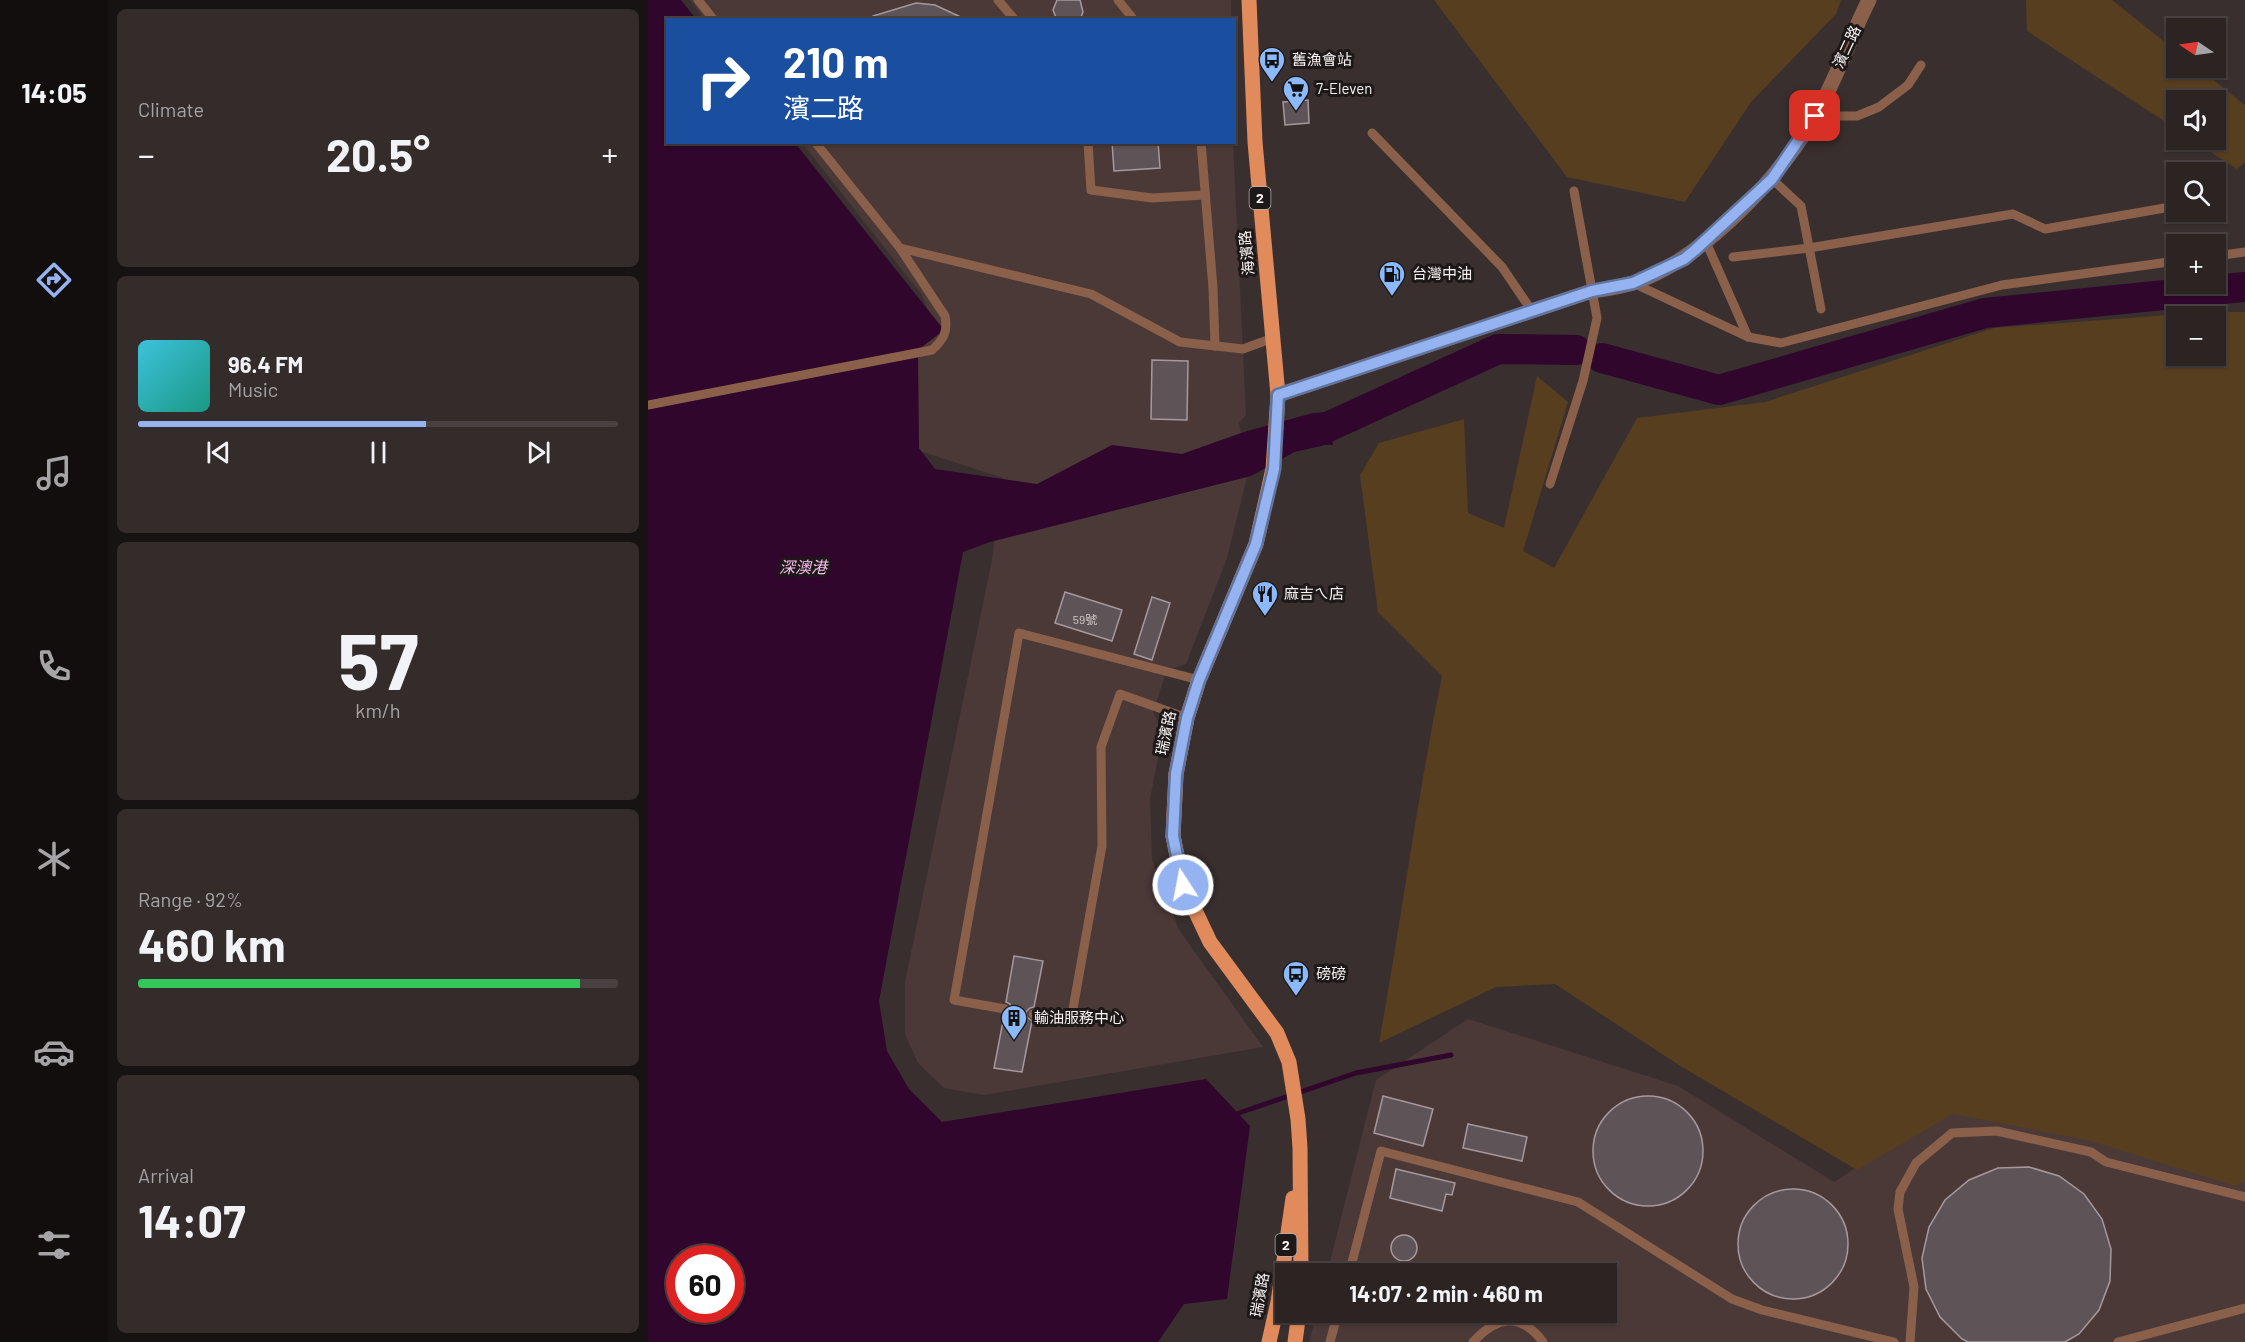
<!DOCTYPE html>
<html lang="en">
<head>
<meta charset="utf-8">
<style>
	:root { --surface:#2c2323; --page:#342b2b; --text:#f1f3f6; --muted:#a6a4a6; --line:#484041; --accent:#95b2f1 }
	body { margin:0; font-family:Barlow,"Noto Sans TC",sans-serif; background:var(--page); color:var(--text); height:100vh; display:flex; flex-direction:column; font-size:22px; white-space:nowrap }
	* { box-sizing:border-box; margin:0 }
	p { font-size:20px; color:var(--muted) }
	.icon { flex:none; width:33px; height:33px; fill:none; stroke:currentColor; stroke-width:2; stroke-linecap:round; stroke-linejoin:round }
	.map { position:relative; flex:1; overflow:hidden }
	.panel { display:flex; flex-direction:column; gap:9px; padding:9px; background:#181313; width:540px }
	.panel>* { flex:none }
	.top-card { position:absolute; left:18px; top:18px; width:570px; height:126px; border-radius:0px; box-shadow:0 2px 4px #0004,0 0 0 2px var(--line); background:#1a4fa0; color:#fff; overflow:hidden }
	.needle { width:39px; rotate:283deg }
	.buttons { position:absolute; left:1518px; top:18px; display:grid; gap:12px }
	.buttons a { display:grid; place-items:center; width:60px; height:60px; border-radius:0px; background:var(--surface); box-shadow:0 2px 4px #0004,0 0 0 2px var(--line); font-size:30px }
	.speed { position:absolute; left:18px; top:1245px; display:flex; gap:12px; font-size:30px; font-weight:700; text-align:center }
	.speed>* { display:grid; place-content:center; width:78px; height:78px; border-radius:50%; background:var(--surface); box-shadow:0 2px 4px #0004,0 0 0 2px var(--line); line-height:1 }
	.speed .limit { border:9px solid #d22; background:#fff; color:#111 }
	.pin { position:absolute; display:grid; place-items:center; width:51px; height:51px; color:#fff; margin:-26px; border-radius:12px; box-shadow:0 3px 9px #0006 }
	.me { position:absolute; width:66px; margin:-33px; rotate:349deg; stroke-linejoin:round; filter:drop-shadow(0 0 4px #0008) }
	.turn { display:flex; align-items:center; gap:21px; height:126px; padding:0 18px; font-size:27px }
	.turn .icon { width:78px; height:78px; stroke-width:2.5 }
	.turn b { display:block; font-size:42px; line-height:51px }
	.big { font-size:45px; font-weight:700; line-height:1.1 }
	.panel .card { flex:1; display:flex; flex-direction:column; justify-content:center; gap:9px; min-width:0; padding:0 21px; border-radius:9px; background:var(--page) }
	.panel .dial { align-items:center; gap:0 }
	.dial b { font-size:78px; line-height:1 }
	.song { display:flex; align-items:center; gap:18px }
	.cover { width:72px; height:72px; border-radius:9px; background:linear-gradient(135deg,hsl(190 70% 55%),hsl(170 70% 35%)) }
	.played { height:6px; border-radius:3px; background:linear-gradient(90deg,var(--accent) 60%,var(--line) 60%) }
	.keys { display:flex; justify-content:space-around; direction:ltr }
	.heat { display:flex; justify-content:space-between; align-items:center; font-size:33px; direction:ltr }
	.charge { height:9px; border-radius:4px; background:linear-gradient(90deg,#34c759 92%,var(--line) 0) }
	.trip { position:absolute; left:627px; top:1263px; width:342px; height:60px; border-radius:0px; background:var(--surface); box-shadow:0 2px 4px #0004,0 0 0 2px var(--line); font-weight:700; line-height:60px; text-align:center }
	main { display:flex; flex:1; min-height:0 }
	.tabs { display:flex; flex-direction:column; width:108px; justify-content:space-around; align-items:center; background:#120e0e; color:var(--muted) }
	.tabs .icon { width:42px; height:42px }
	.tabs .selected { color:var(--accent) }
	.tabs b { font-size:27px; color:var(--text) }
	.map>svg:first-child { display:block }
	.built { fill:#4b3938 }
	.green { fill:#563e1f; fill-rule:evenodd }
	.water { fill:#30062c; fill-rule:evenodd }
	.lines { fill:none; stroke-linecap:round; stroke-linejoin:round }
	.stream { stroke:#30062c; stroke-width:5 }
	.river { stroke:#30062c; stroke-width:30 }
	.building { fill:#5e5356; stroke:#a6999d; stroke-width:1.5 }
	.service { stroke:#8b604a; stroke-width:9 }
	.tertiary { stroke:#8b604a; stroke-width:15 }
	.primary { stroke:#e18a5c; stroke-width:15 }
	.route-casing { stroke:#61749d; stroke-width:15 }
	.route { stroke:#95b2f1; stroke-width:10 }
	.labels { text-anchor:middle; stroke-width:6; stroke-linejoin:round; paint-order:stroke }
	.number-label { font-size:12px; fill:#d3cacb }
	.shield { fill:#1e1919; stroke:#b8b1b1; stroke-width:1.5 }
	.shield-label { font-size:14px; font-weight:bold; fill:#faf2f2 }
	.street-label { font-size:15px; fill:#faf2f2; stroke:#1e1919 }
	.poi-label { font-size:15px; fill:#faf2f2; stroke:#1e1919; text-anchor:start }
	.water-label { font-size:16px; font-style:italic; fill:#fabff0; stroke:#1e1919 }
</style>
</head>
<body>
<main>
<nav class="tabs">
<b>14:05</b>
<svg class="icon selected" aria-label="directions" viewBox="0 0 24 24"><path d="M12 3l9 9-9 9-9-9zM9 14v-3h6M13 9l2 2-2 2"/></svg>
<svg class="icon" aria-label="music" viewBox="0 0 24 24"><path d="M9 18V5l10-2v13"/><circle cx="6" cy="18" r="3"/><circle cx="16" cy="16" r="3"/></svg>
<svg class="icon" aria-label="phone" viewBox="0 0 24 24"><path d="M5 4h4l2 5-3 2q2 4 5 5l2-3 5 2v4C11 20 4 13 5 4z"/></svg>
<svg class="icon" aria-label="climate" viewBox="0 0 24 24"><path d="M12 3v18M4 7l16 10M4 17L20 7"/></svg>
<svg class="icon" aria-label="car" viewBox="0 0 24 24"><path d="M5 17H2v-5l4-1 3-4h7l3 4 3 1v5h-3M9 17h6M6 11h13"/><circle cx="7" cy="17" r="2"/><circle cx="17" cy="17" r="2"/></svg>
<svg class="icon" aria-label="filters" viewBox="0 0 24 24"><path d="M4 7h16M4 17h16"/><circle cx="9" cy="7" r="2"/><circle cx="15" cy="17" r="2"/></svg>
</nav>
<section class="panel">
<div class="card"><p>Climate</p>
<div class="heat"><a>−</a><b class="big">20.5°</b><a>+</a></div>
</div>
<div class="card">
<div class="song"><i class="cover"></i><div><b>96.4 FM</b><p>Music</p></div></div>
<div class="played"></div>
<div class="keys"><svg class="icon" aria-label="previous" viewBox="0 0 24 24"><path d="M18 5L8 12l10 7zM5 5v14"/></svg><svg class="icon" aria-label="pause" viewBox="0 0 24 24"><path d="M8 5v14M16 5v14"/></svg><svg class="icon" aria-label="next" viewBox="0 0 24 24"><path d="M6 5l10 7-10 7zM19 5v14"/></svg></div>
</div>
<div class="card dial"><b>57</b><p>km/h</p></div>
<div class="card"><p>Range · 92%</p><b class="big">460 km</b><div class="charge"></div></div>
<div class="card"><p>Arrival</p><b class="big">14:07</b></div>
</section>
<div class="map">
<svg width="1597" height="1342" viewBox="0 0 1597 1342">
	<rect width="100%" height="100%" fill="#3a2f2f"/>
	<g class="built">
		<polygon points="42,0 583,0 583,19 57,20"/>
		<polygon points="154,143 585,143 598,415 591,423 600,473 579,558 538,664 519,670 505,712 515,732 502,799 504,860 531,930 615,1047 336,1095 296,1088 270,1063 257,1034 257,982 344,560 355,478 269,450 267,349 289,334 274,295"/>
		<polygon points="820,1019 1030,1086 1186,1182 1306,1104 1597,1176 1597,1342 661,1342 669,1313 958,1312 958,1274 679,1273 728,1080"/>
	</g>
	<g class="green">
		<polygon points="786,0 1193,0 1188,14 1103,102 1037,202 919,177"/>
		<polygon points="1378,0 1464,0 1528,51 1528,68 1550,68 1597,105 1597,162 1589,169 1544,140 1568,140 1568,100 1528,100 1528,129 1379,31"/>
		<path d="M1561 312H1597V1182L1587 1186 1443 1141 1305 1114 1209 1170 1034 1067 907 984 848 987 731 1043C753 921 769 798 794 676L730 612 712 475 731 443 816 419 820 513 856 528 889 376 920 402 875 551 906 568 989 418 1117 402 1346 328ZM1528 316H1568V356H1528Z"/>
	</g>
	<path class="water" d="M0 0H33L48 19 20 20V142L147 143 296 330 270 350 271 448 287 469 389 484 464 445 534 454 596 432 665 413 681 412 685 445 661 444 603 476 342 542 315 552 231 1001 239 1051 261 1089 294 1122 558 1079 602 1126 579 1299 536 1304 510 1342H0ZM32 1258H82V1310H32Z"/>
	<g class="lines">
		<polyline class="stream" points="591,1113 708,1073 803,1055"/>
		<g class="river">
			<polyline points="954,358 1071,390 1337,313 1597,287"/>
			<polyline points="644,437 671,431 850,349 928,350"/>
		</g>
	</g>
	<g class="building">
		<polygon points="409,0 432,0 435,12 432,20 409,20 405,10"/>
		<polygon points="268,3 287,5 319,20 225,20 225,16"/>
		<polygon points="660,100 661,123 637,125 635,102"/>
		<polygon points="464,142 510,142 512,168 466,171"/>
		<polygon points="504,360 540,361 539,420 503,419"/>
		<polygon points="417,592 474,610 464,641 407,623"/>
		<polygon points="504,597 522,603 504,660 486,654"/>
		<polygon points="366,956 395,961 386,1007 382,1008 378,1012 379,1017 384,1021 374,1072 346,1068 356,1016 362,1014 364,1010 362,1004 358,1002"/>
		<polygon points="735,1096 785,1109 775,1146 726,1133"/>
		<circle cx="1000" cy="1151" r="55"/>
		<polygon points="820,1124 879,1137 874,1161 815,1148"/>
		<polygon points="1381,1167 1411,1176 1436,1194 1454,1219 1463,1249 1462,1281 1451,1310 1431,1334 1417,1342 1320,1342 1314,1339 1292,1317 1278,1289 1274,1258 1281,1227 1297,1200 1321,1180 1350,1168"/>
		<polygon points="748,1169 807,1183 804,1195 798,1194 794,1211 742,1198"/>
		<circle cx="1145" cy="1244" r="55"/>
		<circle cx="756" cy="1248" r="13"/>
	</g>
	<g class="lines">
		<g class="service">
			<polyline points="50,0 66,20"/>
			<polyline points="350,0 367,20"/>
			<polyline points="470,0 486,20"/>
			<polyline points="1167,116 1209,116 1231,107 1260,85 1273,65"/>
			<polyline points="724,133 854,267 884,311"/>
			<polyline points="167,142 252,248 443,294 532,342 595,349 625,338"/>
			<polyline points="440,142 443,190 504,198 557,195"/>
			<polyline points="553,142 565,288 567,346"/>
			<polyline points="1124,179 1153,206 1173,309"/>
			<polyline points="1568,199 1573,198"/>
			<polyline points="1058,242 1100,337"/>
			<polyline points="1568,256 1597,252"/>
			<polyline points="1085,257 1161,248 1365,214 1397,229 1528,206"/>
			<polyline points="985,283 1100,337 1133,343 1354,285 1528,261"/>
			<path d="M0 405 284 350C296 339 300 332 297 316L252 248"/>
			<polyline points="902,484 935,381 949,318 926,191"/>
			<polyline points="357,1009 306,1000 371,633 551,680"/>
			<polyline points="385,1014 423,1020 454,846 453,747 472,694 539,718"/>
			<polyline points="701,1274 733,1151 930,1202 1084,1299 1114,1310 1246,1342"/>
			<polyline points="682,1342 690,1312"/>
			<path d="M825 1342C848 1317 872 1311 895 1342"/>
			<polyline points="1262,1342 1266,1287 1250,1209 1252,1192 1268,1163 1304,1133 1349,1131 1443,1152 1458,1162 1597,1197"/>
			<polyline points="1470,1342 1597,1308"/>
		</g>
		<path class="tertiary" d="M630 395 944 291C957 289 972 287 985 283 1054 260 1131 179 1167 116 1188 81 1202 37 1221 0"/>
		<g class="primary">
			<polyline points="601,0 607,142 630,395 625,469 608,544 551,680 539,718 528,774 525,836 535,885 562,942 629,1033 641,1062 650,1119 652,1148 653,1274"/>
			<polyline points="621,1342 630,1302 645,1198"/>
			<polyline points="647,1342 651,1312"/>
		</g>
	</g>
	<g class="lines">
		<g class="route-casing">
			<polyline id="route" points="535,885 525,836 528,774 539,718 551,680 608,544 626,469 630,395 944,291 985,283 1036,259 1047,250 1124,179 1167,116"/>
		</g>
		<use href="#route" class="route"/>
	</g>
	<defs>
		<g id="bus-pin" transform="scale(1.35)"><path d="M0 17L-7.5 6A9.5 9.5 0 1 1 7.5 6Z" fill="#8bbafc" stroke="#1e1919"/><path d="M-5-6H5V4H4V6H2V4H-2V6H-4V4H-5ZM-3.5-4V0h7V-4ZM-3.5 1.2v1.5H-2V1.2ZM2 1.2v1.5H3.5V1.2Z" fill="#111"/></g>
		<g id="supermarket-pin" transform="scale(1.35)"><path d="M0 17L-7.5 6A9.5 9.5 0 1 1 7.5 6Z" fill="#8bbafc" stroke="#1e1919"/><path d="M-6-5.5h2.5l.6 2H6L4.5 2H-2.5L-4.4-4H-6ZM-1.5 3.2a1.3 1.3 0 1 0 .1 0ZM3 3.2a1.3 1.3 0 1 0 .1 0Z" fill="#111"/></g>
		<g id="fuel-pin" transform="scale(1.35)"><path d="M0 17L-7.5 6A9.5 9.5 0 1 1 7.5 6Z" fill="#8bbafc" stroke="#1e1919"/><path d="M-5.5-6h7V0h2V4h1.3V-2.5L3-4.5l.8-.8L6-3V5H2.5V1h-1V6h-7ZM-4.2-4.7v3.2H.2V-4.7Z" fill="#111"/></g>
		<g id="restaurant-pin" transform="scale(1.35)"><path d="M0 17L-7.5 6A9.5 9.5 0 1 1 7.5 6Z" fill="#8bbafc" stroke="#1e1919"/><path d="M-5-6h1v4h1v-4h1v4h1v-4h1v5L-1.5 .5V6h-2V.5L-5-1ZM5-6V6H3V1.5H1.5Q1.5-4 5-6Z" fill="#111"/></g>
		<g id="building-pin" transform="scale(1.35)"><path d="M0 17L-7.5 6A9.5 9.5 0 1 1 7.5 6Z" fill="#8bbafc" stroke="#1e1919"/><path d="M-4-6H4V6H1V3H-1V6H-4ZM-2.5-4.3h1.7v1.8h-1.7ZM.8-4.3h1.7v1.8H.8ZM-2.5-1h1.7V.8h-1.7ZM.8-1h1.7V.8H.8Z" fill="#111"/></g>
	</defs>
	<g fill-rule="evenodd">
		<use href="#bus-pin" x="624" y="60"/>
		<use href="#supermarket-pin" x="648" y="89"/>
		<use href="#fuel-pin" x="744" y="274"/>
		<use href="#restaurant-pin" x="617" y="594"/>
		<use href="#bus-pin" x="648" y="974"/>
		<use href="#building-pin" x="366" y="1018"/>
	</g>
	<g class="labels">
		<g class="number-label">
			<text x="437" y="624">59號</text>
		</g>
		<g class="shield">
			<rect x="601.5" y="187" width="21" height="22" rx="4.5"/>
			<rect x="627.5" y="1234" width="21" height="22" rx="4.5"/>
		</g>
		<g class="shield-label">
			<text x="612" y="203">2</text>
			<text x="638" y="1250">2</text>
		</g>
		<g class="street-label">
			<text transform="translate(1199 47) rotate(-65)" y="5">濱二路</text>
			<text transform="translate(599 253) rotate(-95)" y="5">海濱路</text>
			<text transform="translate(518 733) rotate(-78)" y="5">瑞濱路</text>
			<text transform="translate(612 1295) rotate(-80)" y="5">瑞濱路</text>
		</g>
		<g class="poi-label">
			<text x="644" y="65">舊漁會站</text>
			<text x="668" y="94">7-Eleven</text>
			<text x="764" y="279">台灣中油</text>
			<text x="636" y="599">麻吉ㄟ店</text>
			<text x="668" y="979">磅磅</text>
			<text x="386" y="1023">輸油服務中心</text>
		</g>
		<g class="water-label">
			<text x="155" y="573">深澳港</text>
		</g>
	</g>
</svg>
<div class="buttons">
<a><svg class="needle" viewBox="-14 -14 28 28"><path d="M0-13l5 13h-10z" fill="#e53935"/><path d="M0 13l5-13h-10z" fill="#a6a4a6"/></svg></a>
<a><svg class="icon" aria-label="sound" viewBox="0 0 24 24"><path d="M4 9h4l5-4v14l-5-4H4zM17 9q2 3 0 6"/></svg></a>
<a><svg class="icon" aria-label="search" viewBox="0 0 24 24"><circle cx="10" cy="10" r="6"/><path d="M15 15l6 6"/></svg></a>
<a>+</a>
<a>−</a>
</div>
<div class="speed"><div class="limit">60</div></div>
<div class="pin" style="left:1167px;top:116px;background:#d93025"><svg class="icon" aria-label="arrive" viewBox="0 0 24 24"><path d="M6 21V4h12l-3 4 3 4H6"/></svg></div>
<svg class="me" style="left:535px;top:885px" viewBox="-20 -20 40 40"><circle r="17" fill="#95b2f1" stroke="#fff" stroke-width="3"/><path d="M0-11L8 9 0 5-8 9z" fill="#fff"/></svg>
<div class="trip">14:07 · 2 min · 460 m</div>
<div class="top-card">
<div class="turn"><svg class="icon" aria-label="right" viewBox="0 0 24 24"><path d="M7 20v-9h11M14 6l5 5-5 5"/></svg><div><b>210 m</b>濱二路</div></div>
</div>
</div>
</main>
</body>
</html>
